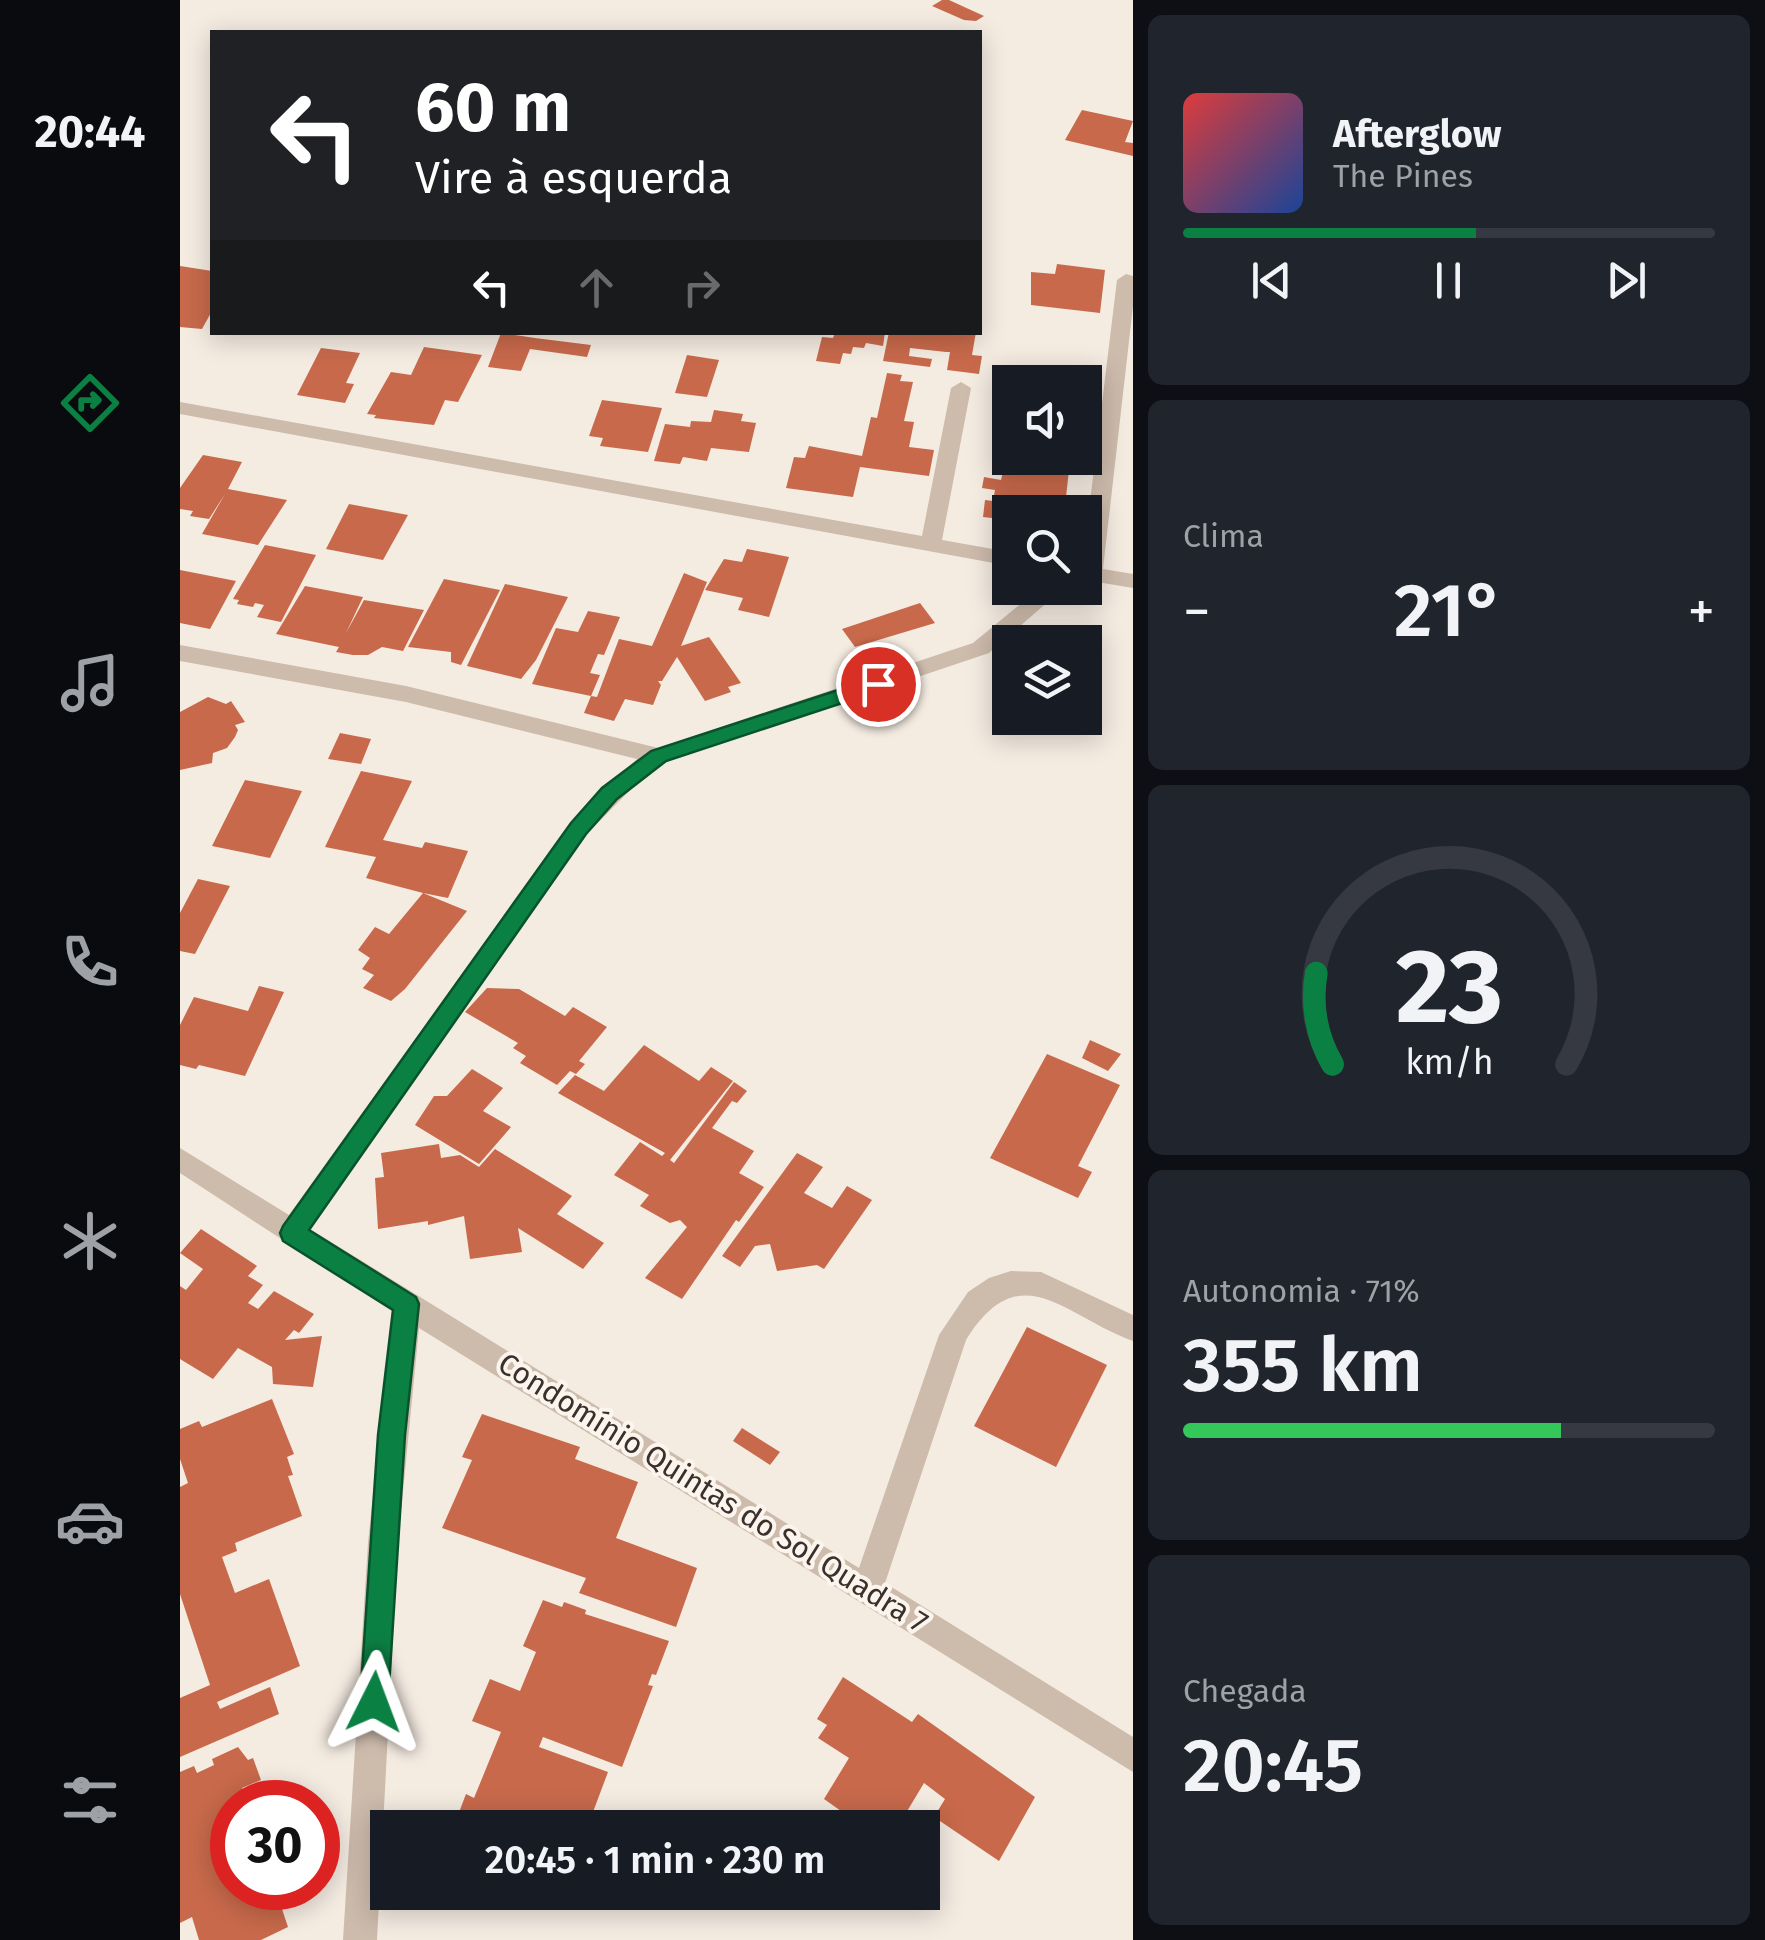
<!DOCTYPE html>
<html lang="pt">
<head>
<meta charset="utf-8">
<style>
	:root { --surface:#171b24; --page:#20242c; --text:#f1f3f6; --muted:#9ea1a6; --line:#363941; --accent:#0b8043 }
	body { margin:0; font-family:"Fira Sans",sans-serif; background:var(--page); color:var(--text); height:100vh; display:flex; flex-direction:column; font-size:38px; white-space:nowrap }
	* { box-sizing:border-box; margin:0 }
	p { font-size:32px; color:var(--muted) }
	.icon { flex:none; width:55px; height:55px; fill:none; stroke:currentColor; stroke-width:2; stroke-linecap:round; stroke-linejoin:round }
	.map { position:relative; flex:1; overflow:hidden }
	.drawer { display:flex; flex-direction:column; gap:15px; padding:15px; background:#0d0f14; width:632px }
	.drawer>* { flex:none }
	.hud { position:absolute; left:30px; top:30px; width:772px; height:305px; border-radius:0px; box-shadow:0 5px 25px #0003; background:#202124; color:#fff; overflow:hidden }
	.buttons { position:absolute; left:812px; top:365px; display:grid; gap:20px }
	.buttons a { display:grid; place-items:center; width:110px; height:110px; border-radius:0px; background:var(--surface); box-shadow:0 5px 25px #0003; font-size:50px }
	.speed { position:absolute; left:30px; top:1780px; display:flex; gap:20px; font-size:50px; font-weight:700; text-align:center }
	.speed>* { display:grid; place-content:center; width:130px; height:130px; border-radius:50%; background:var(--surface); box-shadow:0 5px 25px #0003; line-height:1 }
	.speed .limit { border:15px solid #d22; background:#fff; color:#111 }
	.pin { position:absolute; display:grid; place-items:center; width:85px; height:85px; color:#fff; margin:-42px; border:5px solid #fff; border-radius:50%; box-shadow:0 2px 10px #0007 }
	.me { position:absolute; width:110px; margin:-55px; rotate:3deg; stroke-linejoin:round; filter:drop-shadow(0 0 8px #0008) }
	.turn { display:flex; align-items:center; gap:35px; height:210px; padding:0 40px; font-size:45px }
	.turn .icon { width:130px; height:130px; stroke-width:2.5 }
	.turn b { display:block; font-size:70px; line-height:85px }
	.lanes { display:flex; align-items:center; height:95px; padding:0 40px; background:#0003; justify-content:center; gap:50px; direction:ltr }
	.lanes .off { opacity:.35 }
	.big { font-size:75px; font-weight:600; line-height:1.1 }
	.drawer .tile { flex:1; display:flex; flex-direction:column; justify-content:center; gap:15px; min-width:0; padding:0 35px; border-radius:15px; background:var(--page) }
	.drawer .dial { align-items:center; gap:0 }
	.dial svg { height:260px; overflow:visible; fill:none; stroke:var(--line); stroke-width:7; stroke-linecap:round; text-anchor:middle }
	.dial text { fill:var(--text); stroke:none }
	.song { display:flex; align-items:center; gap:30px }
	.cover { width:120px; height:120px; border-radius:15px; background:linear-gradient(135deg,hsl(0 70% 55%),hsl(220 70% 35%)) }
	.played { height:10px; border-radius:5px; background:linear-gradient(90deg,var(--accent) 55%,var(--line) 55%) }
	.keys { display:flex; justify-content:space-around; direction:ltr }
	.heat { display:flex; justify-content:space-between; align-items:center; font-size:55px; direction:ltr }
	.charge { height:15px; border-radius:8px; background:linear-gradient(90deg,#34c759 71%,var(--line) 0) }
	.trip { position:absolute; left:190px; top:1810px; width:570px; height:100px; border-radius:0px; background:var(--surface); box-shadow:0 5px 25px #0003; font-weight:600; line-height:100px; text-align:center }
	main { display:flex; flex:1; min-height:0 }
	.tabs { display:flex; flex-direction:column; width:180px; justify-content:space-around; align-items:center; background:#090b0e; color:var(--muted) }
	.tabs .icon { width:70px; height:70px }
	.tabs .on { color:var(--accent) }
	.tabs b { font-size:45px; color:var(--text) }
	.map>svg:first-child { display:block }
	.building { fill:#c8694b }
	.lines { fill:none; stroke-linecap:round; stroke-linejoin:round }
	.minor { fill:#cdbbac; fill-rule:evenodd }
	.route { fill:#0b8043; stroke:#07532c; stroke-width:2.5 }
	.labels { text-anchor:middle; stroke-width:8; stroke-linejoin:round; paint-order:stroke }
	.street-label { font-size:30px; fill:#3b302b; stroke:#fbf5ee }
</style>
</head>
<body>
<main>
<nav class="tabs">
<b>20:44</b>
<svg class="icon on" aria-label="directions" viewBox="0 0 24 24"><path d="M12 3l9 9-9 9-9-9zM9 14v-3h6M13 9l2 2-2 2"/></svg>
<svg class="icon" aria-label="music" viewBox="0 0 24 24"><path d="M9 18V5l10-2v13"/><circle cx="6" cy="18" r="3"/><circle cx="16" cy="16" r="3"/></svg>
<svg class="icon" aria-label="phone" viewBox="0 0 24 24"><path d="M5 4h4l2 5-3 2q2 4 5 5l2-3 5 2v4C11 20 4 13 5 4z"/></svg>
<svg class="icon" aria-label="climate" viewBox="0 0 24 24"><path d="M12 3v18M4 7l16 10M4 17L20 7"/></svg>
<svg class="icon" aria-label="car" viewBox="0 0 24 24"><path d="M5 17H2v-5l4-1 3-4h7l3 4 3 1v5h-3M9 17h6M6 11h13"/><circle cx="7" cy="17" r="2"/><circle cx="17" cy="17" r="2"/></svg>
<svg class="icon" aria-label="filters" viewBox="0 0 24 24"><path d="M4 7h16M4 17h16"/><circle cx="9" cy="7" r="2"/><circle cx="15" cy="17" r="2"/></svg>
</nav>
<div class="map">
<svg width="953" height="1940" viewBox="0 0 953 1940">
	<rect width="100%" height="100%" fill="#f4ebe1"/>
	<g class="building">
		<polygon points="762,0 769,0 804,16 796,21 784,20 752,6"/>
		<polygon points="902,110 953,121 945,142 953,143 953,156 885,140"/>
		<polygon points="877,264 925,270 920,313 851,305 851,272 875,274"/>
		<polygon points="0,266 32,271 32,311 22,329 0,327"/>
		<polygon points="655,332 705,332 703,346 686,343 684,348 673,347 671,354 663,353 660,364 636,361 642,337 653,338"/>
		<polygon points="709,332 796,332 792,355 802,356 799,374 767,370 770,352 766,352 730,348 729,356 752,359 750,367 703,361"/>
		<polygon points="321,333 355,338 411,345 407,357 350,349 341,371 308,367"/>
		<polygon points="244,347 302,355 278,402 265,400 254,425 194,418 196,415 187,414 211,372 231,375"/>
		<polygon points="141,348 180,353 166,383 174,384 165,403 117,395"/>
		<polygon points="507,355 539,360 527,397 495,393"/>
		<polygon points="833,367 901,374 900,382 831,382"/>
		<polygon points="707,373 722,375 720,381 733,382 724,421 734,422 729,447 754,450 749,476 680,467 673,497 606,488 614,457 625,458 629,446 682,456 691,417 697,418"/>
		<polygon points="422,400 482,408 468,452 420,446 423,438 409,436"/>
		<polygon points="534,410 563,414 561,421 576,423 569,452 531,448 527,461 503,457 500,464 474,461 485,424 510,427 511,421 531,422"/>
		<polygon points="23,455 62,462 48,489 107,500 78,545 22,534 45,494 29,519 10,516 13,511 0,509 0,488"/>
		<polygon points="825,463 889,470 886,497 879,496 876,512 858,509 858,512 830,512 830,520 803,517 805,500 813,501 815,490 802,488 804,477 821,480"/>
		<polygon points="169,504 228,515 203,560 146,549"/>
		<polygon points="85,545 136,555 101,622 77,617 84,605 75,603 73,607 57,604 59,600 53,599"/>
		<polygon points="567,549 609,557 589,617 558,610 563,598 525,590 544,559 562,562"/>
		<polygon points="0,570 56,581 30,629 0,623"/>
		<polygon points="504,573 527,582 501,646 529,637 561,683 548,687 551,692 525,701 497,657 482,681 478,681 481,685 473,705 445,699 434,721 404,713 411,696 417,697 439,639 472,646"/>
		<polygon points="264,579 320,590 281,665 271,662 271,652 228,647"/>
		<polygon points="325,584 388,597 356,660 341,679 287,666"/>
		<polygon points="125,586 183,597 166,633 184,600 244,610 223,651 202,647 188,655 173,655 156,652 159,647 96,634"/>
		<polygon points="740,603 755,623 675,647 662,629"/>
		<polygon points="408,611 440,617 424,655 418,654 410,673 420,675 411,696 352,684 376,628 398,632"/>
		<polygon points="28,697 46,704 51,701 65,722 55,725 58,730 55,737 47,748 33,753 32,763 0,770 0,712"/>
		<polygon points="160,733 191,739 181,764 148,759"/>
		<polygon points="181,771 232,781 203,840 242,848 245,842 288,851 268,898 243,893 287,911 225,989 211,1001 183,988 194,975 182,969 190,958 178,950 195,927 209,934 243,893 186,878 196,857 145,847"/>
		<polygon points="65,780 122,791 90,858 32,846"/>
		<polygon points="18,879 50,886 15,954 0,951 0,913"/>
		<polygon points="79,986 104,992 65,1076 19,1065 16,1069 0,1065 0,1025 14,997 68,1011"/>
		<polygon points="307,988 339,989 385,1016 393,1007 427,1027 399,1061 405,1064 396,1074 390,1071 377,1085 340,1063 346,1056 333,1048 338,1043 285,1012"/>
		<polygon points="910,1040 941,1054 928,1071 902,1058"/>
		<polygon points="464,1045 519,1081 531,1067 553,1081 490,1160 494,1163 554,1082 567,1091 557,1103 552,1101 532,1128 574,1151 559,1173 584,1187 559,1222 556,1220 502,1299 465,1278 507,1227 500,1220 490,1223 460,1206 469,1195 434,1175 460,1142 482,1156 485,1153 378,1093 395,1075 424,1091"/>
		<polygon points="867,1054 940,1085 898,1166 912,1172 898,1198 810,1158"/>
		<polygon points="292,1069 323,1088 303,1111 331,1127 299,1164 235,1125 254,1096 267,1096"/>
		<polygon points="259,1144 261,1158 280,1155 299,1167 315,1149 392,1196 377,1214 424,1243 403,1269 338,1228 342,1252 290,1259 284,1216 248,1225 248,1221 198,1229 195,1178 204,1177 201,1153"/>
		<polygon points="617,1153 643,1167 624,1193 652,1208 667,1186 692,1200 644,1269 637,1265 597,1271 590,1244 575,1246 560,1267 542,1256"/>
		<polygon points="21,1229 77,1266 68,1276 83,1285 68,1303 78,1309 94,1291 134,1314 119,1333 114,1330 105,1340 142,1336 133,1387 93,1384 92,1367 58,1348 33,1379 0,1359 0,1286 6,1290 23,1269 0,1253"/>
		<polygon points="847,1327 927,1365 876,1467 794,1426"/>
		<polygon points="92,1399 114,1454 107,1457 113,1475 108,1476 122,1516 55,1543 57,1551 42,1557 55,1593 89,1579 120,1666 37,1702 40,1709 90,1687 99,1714 0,1757 0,1698 30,1685 0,1594 0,1487 8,1483 0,1459 0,1429 19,1421 22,1427"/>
		<polygon points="302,1414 400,1447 395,1459 458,1482 436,1538 517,1568 496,1627 399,1593 406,1578 262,1528 292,1460 282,1457"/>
		<polygon points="562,1428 600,1452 590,1465 553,1441"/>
		<polygon points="363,1600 382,1607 384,1602 406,1610 405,1614 489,1641 476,1675 472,1674 468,1685 473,1686 442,1767 363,1737 359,1747 428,1772 407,1828 273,1828 286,1794 294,1798 321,1732 292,1721 310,1679 340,1691 356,1652 343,1646"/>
		<polygon points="663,1677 732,1722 738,1714 855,1797 819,1861 754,1817 765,1799 744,1783 717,1828 685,1828 644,1799 669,1758 638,1738 647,1725 637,1719"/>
		<polygon points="58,1747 68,1760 73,1758 81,1780 62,1788 67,1802 52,1802 52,1888 95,1888 108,1927 81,1940 19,1940 12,1917 0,1923 0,1772 14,1766 17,1773 34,1765 32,1759"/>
		<polygon points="344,1892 382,1892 377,1906"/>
	</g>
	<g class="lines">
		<g class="minor">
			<polygon points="946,274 953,276 953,306 923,569 953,574 953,588 905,580 905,543 937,280"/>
			<polygon points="781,382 791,388 762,540 830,552 830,566 0,414 0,402 742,536 771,388"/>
			<path d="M860 588H884L809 653 486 762 460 780 406 835 130 1229 679 1568 759 1335 788 1292 809 1278 831 1271 861 1272 953 1315V1341C884 1316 840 1253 786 1340L705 1583 953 1737V1772L239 1328 218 1543 197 1940H163L188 1543 212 1311 0 1173V1148L109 1215 390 823 457 759 226 702 0 661V645L226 686 478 748 793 643Z"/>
		</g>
	</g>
	<polygon class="route" points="698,677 708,684 705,689 486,761 437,799 406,834 129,1230 236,1297 239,1304 225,1435 208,1702 204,1712 194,1716 184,1712 180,1702 198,1435 213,1310 103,1241 100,1233 103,1226 391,823 422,788 471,751"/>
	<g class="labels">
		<g class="street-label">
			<text transform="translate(533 1493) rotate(32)" y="10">Condomínio Quintas do Sol Quadra 7</text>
		</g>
	</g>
</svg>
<div class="buttons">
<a><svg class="icon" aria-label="sound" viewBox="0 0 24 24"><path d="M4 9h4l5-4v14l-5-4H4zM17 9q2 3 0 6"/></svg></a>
<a><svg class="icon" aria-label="search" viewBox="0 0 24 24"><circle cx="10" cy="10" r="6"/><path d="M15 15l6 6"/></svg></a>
<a><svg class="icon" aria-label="layers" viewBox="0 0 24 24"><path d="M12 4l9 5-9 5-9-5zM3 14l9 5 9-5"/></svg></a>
</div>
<div class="speed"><div class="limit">30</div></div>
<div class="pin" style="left:698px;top:684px;background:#d93025"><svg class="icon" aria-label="arrive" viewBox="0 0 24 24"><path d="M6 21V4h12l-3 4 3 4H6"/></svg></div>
<svg class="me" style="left:194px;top:1702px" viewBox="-20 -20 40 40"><path d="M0-17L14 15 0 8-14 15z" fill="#0b8043" stroke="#fff" stroke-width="4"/></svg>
<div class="trip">20:45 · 1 min · 230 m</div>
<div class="hud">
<div class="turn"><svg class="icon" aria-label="left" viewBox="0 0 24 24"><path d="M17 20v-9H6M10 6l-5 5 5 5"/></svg><div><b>60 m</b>Vire à esquerda</div></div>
<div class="lanes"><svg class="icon" aria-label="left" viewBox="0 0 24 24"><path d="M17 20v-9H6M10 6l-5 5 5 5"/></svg><svg class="icon off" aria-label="ahead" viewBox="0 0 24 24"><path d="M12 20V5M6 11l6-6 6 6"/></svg><svg class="icon off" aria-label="right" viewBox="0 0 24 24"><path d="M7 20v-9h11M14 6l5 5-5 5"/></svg></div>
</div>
</div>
<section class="drawer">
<div class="tile">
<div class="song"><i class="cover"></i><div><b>Afterglow</b><p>The Pines</p></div></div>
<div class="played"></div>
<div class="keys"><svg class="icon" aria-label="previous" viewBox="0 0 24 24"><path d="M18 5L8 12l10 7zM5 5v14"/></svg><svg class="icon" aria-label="pause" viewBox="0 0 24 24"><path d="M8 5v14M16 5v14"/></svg><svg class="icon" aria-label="next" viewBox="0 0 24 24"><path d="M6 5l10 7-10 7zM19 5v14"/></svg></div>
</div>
<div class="tile"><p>Clima</p>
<div class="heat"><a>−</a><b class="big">21°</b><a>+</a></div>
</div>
<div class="tile dial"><svg viewBox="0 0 100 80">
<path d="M14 69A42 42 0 1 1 86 69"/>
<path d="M14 69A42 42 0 0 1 9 41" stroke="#0b8043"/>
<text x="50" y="56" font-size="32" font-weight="700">23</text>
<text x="50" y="72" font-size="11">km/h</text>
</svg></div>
<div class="tile"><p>Autonomia · 71%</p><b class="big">355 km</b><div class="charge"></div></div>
<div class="tile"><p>Chegada</p><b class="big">20:45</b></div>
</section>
</main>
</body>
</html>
